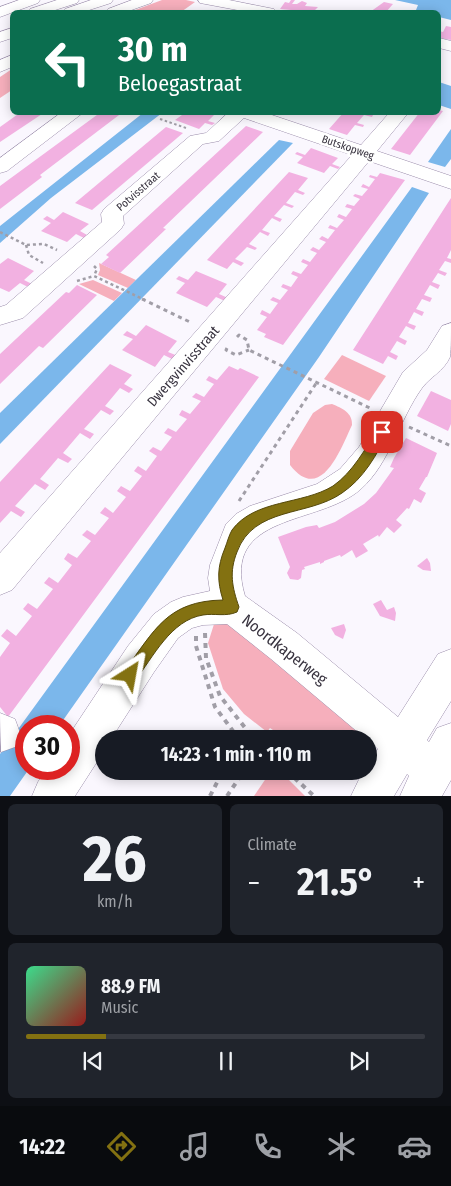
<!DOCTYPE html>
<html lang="en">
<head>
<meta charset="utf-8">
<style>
	:root { --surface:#171b24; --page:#20242c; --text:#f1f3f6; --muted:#9ea1a6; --line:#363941; --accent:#837111 }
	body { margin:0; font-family:"Fira Sans Condensed",sans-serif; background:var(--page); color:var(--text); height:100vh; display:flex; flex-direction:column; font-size:19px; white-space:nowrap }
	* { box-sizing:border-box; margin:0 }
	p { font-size:16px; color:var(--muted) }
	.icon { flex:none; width:28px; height:28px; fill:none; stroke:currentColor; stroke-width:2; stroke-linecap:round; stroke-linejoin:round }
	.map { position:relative; height:796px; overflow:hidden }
	.drawer { display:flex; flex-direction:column; gap:8px; padding:8px; background:#0d0f14; flex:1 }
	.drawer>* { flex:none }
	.banner { position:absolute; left:10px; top:10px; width:431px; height:105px; border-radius:8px; box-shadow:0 2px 12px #0003; background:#0b6e4f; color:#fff; overflow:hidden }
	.speed { position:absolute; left:15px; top:715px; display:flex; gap:10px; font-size:25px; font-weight:700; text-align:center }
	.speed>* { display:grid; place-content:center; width:65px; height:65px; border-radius:50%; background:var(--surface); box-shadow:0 2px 12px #0003; line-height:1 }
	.speed .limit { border:8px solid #d22; background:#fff; color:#111 }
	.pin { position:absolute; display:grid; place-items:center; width:42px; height:42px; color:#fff; margin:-21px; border-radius:10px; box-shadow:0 2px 8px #0006 }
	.me { position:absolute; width:55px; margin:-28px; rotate:34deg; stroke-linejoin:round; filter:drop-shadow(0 0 4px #0008) }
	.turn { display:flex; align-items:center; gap:18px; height:105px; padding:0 25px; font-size:22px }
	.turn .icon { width:65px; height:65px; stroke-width:2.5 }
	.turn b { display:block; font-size:35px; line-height:42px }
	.big { font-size:38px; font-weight:700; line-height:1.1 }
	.drawer .widget { flex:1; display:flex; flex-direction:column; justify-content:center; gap:8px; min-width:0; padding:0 18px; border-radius:8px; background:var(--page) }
	.drawer .dial { align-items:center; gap:0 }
	.dial b { font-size:65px; line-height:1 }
	.song { display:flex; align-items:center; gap:15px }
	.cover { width:60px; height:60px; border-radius:8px; background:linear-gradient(135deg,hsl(150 70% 55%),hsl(0 70% 35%)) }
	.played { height:5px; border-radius:2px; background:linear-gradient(90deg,var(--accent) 20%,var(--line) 20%) }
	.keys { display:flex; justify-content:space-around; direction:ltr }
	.heat { display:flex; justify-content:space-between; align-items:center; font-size:28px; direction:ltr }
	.drawer .tiles { flex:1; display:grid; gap:8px; grid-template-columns:1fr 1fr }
	.widget:last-child { grid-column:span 2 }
	.trip { position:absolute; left:95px; top:730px; width:282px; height:50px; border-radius:25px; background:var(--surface); box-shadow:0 2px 12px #0003; font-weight:700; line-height:50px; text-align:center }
	.tab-bar { display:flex; height:80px; justify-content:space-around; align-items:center; background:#090b0e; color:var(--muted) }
	.tab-bar .icon { width:35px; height:35px }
	.tab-bar .active { color:var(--accent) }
	.tab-bar b { font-size:22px; color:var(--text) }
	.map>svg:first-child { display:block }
	.green { fill:#f6afbc }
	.water { fill:#7bb7eb }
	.building { fill:#f2b1e1 }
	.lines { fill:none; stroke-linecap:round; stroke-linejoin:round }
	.minor-casing { stroke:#9a8caa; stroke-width:1 }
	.highway-casing { stroke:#9a8caa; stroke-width:1 }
	.path-far3 { stroke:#a19ea7; stroke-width:2; stroke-dasharray:2.5 2.5; stroke-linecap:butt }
	.path-far2 { stroke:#a19ea7; stroke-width:2.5; stroke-dasharray:3 3; stroke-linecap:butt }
	.path-far1 { stroke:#a19ea7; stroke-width:3; stroke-dasharray:4 4; stroke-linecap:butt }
	.path { stroke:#a19ea7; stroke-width:4; stroke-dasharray:5 5; stroke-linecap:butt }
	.minor { fill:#fff; fill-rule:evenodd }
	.highway { fill:#fff; fill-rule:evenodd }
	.route { fill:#837111; stroke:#55490b }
	.labels { text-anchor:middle; stroke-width:5; stroke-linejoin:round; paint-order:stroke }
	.far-street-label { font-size:11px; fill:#38333f; stroke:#fff }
	.street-label { font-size:14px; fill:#38333f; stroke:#fff }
	.near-street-label { font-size:16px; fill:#38333f; stroke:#fff }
</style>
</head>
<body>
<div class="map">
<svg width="451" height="796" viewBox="0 0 451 796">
	<rect width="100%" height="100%" fill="#faf7fe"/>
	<g class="green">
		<polygon points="162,0 186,0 195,2 181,12 130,12"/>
		<polygon points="12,69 12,90 0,98 0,77"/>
		<polygon points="99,263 136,280 128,288 98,275 100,270"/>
		<polygon points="93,280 122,293 114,301 79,284"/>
		<polygon points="342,355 386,376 369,401 324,379"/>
		<path d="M332 404C342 408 353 413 352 425 341 448 321 505 290 465V451L313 413 325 405Z"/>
		<polygon points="215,621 237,627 368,739 286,739 270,728 267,732 244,714 223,689 208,643"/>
		<polygon points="271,771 280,771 305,796 254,796"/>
	</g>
	<g class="water">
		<polygon points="395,0 451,0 451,20 439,17 439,12 418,12 416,10 418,5"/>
		<polygon points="439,82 451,86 451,109 439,105"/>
		<polygon points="143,113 162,113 51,198 0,243 0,226"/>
		<polygon points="451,129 451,159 445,167 428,162"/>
		<polygon points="279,140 293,143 0,444 0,413"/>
		<polygon points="412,187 429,193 319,357 59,726 26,726 26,769 29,769 10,796 0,796 0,754"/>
	</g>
	<g class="building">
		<polygon points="291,0 295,0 292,4 297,4 302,1 307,3 305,6 318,7 313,12 280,9 285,2 289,3"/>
		<polygon points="384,2 393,4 386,12 370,12"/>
		<polygon points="446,26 451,27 451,40 439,38 439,31 443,32"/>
		<polygon points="439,110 443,111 410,155 391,149 420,112 439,112"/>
		<polygon points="21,112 45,112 0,142 0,127"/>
		<polygon points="101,112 123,112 40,175 42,177 0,209 0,186"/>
		<polygon points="177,112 206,112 214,115 208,121 215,123 212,125 205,123 199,129 175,120 182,115"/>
		<polygon points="344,112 367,112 373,115 372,117 364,115 357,123 364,125 363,127 355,125 347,135 329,129"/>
		<polygon points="246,126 263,132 163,228 166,229 120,273 101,264 109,257 106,255"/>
		<polygon points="166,127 183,133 92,210 75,203"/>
		<polygon points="311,148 338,158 332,164 340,167 338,169 330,166 324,173 297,163 303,157 295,154 297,152 305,155"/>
		<polygon points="289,172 308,178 298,190 305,193 303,195 295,192 286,203 294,206 292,208 284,205 274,216 282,219 280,222 272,218 262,230 270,233 268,236 260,232 249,244 257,248 255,250 247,247 235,259 244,263 241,266 233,262 227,269 207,260"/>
		<polygon points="380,173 405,180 283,345 264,337 266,334 257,330 267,317 260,314 262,310 270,314 278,303 270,300 273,297 280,300 288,290 281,287 283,284 291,287 298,277 291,274 293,271 301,274 308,265 301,262 303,259 310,262 317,253 310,250 313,247 319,250 326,242 319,239 322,236 328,239 335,230 328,228 330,225 337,228 344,220 337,217 339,214 346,217 352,209 345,207 347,204 354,206 360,199 353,196 355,194 362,196 368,189 361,187 363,184 369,187 375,179 369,177 370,175 377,177"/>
		<polygon points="451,198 451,250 447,258 451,259 451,263 445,261 439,270 447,273 445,276 438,273 432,282 440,285 438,289 430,285 424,295 432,298 430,302 422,299 416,309 424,312 422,316 414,312 408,323 416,326 414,330 406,326 399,337 407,341 405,345 397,341 390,352 398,356 396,360 388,356 383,364 353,350"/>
		<polygon points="63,212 89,224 80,231 87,235 84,238 76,234 67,242 41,231 51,223 43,219 47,216 54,220"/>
		<polygon points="8,258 34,271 24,280 32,284 28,287 20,283 9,292 0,288 0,264"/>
		<polygon points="196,271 227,284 219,294 228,298 225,301 216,297 207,307 176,293 185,283 176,279 179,276 188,280"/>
		<polygon points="77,285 97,295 43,348 39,346 0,384 0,354 66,292 69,293"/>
		<polygon points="146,325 177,341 168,352 178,356 174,360 164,355 155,367 122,350 133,339 123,335 127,331 136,336"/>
		<polygon points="110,364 132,375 124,384 133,389 129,393 120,388 105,406 114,411 110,415 101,410 84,429 94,434 90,439 80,433 63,453 72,459 68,463 58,458 40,479 49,485 45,490 35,484 15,506 25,512 21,517 11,511 0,523 0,482"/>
		<polygon points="229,366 238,370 240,368 259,377 8,717 0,707 0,657 10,643 1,636 7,629 16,636 32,616 23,609 28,603 37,609 53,589 44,583 49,577 58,583 72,565 64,559 68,553 77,558 91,541 82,535 87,530 95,535 109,518 100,513 105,507 113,513 126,497 117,491 121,486 130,491 142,476 134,471 138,466 146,471 157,456 149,451 153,447 161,451 172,437 164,433 168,428 176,432 187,419 179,415 182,410 190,414 201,401 192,397 196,393 204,397 214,384 206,380 209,376 217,380"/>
		<polygon points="431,391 451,400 451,424 448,431 417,416"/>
		<polygon points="406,438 437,453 427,477 426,477 419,489 426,493 421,503 414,499 409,509 407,508 396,520 402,525 394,533 387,527 379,537 378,535 363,544 368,551 356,558 352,550 341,557 340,555 324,561 324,562 320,564 320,562 304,567 305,569 302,570 301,578 298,580 290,579 287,573 290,567 278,537 306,527 317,525 319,528 335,522 364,504 376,493 394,468 390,467 394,458"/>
		<polygon points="427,558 430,563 431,571 423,570 417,566"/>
		<polygon points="381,600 387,610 394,607 396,613 395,621 380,616 373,604"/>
		<polygon points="344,624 346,630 343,639 335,635 331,628"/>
	</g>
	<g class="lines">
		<g class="minor-casing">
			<g id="minor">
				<polygon points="198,0 229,0 274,9 277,12 248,12 200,3"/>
				<polygon points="439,38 451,41 451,51 439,48"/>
				<polygon points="62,112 84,112 7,171 0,173 0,158"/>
				<polygon points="229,112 263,112 361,145 390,112 409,112 377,151 451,176 451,189 369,161 12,590 0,595 0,553 352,155 244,118 219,141 203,144 123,216 124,224 121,229 23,318 0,325 0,307 6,305 102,222 101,214 104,209 190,136 206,133"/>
				<path d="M451 323C451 333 451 349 450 357 444 371 430 377 422 388 399 420 390 463 361 489 320 526 220 512 245 596L297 633 398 717 438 654 451 649V701L427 740 429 742 437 728 451 723V780L442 796H400L409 776 407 774 394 796H351L363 771H369V763L378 749 369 741V739H366L271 659 227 624 203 625 192 628 178 638 154 672 111 739H104V751L75 796H32L38 782 46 769H69V735L128 646 154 614 171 602 183 597 210 591 208 578 210 565 226 524 236 514 250 506 317 484 340 469 359 447 403 372 427 350 442 326Z"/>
				<polygon points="0,713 15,719 20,733 15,747 1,752"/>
			</g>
		</g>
		<g class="highway-casing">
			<g id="highway">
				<polygon points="19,0 40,0 38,3 0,17 0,7"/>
				<polygon points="57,0 79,0 77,3 49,12 27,12 30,9"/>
				<polygon points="91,0 113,0 111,3 83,12 62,12 65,9"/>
				<polygon points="132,0 153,0 151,3 126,12 105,12 108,9"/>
				<polygon points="12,28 12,38 0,42 0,32"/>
				<polygon points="12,55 12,67 0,72 0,60"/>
			</g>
		</g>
		<polyline class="path-far3" points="160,119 186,128"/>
		<g class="path-far2">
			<polyline points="0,232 26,245 44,244 57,250"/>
			<polyline points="26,245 29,255 43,263"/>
			<polyline points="94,266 97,269 94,276"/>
			<polyline points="77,281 94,276 145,300"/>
		</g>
		<g class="path-far1">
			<polyline points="142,299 192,323"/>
			<polyline points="237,337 239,335 247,340 249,350 372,409"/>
			<polyline points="227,348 226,350 236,355 249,350"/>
			<polyline points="409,427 451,446"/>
			<polyline points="239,501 317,382"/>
		</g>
		<g class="path">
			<polyline points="205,633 206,658 220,696 254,739"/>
			<polyline points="196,636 196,646 215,707 239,739"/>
			<polyline points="287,771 314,796"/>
			<polyline points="210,796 223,771"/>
			<polyline points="227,796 244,771"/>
		</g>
		<use href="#minor" class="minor"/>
		<use href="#highway" class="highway"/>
	</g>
	<path class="route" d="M382 427 386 429 388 432C377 455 363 479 342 493 308 517 254 506 237 552 229 572 232 587 239 607L237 612C226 617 214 613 203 615 171 620 153 657 135 681L130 683 125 681 122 675 125 670C155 630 167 601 223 600 217 581 217 567 225 548 227 543 229 535 232 530 255 499 302 505 333 486 353 472 365 449 378 429Z"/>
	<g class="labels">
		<g class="far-street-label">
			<text transform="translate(348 147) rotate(19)" y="4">Butskopweg</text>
			<text transform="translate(138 191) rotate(-41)" y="4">Potvisstraat</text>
		</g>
		<g class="street-label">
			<text transform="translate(183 366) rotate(-49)" y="5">Dwergvinvisstraat</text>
		</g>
		<g class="near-street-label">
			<text transform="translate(285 649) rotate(38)" y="6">Noordkaperweg</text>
		</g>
	</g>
</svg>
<div class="speed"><div class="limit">30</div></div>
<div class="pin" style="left:382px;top:432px;background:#d93025"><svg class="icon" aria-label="arrive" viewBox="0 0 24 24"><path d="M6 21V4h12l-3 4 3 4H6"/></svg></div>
<svg class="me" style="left:130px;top:675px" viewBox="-20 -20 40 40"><path d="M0-17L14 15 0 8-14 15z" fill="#837111" stroke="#fff" stroke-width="4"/></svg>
<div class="trip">14:23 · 1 min · 110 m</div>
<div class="banner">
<div class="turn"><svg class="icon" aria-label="left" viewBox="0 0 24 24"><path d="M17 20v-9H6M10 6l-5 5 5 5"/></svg><div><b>30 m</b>Beloegastraat</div></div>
</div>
</div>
<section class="drawer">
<div class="tiles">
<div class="widget dial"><b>26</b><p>km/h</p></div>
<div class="widget"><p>Climate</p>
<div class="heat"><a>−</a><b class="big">21.5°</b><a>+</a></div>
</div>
<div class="widget">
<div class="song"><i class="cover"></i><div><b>88.9 FM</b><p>Music</p></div></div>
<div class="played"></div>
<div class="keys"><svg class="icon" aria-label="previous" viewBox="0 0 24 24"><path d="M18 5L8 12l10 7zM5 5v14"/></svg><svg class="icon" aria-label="pause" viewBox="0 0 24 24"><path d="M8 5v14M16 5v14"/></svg><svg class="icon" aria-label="next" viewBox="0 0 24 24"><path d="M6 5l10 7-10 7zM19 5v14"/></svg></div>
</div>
</div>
</section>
<nav class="tab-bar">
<b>14:22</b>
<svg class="icon active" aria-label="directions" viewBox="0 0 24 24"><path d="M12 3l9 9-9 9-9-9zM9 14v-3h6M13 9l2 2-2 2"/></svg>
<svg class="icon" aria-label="music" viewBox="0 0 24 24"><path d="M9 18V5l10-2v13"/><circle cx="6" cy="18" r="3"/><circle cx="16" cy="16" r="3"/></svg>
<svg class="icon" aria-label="phone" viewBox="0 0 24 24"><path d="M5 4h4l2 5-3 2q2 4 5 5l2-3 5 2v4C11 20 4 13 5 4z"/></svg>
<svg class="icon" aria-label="climate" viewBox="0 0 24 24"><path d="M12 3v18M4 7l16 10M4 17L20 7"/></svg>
<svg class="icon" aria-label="car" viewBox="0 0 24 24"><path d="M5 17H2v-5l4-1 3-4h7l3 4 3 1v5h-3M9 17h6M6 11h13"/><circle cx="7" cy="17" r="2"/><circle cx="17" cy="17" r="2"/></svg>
</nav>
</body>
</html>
